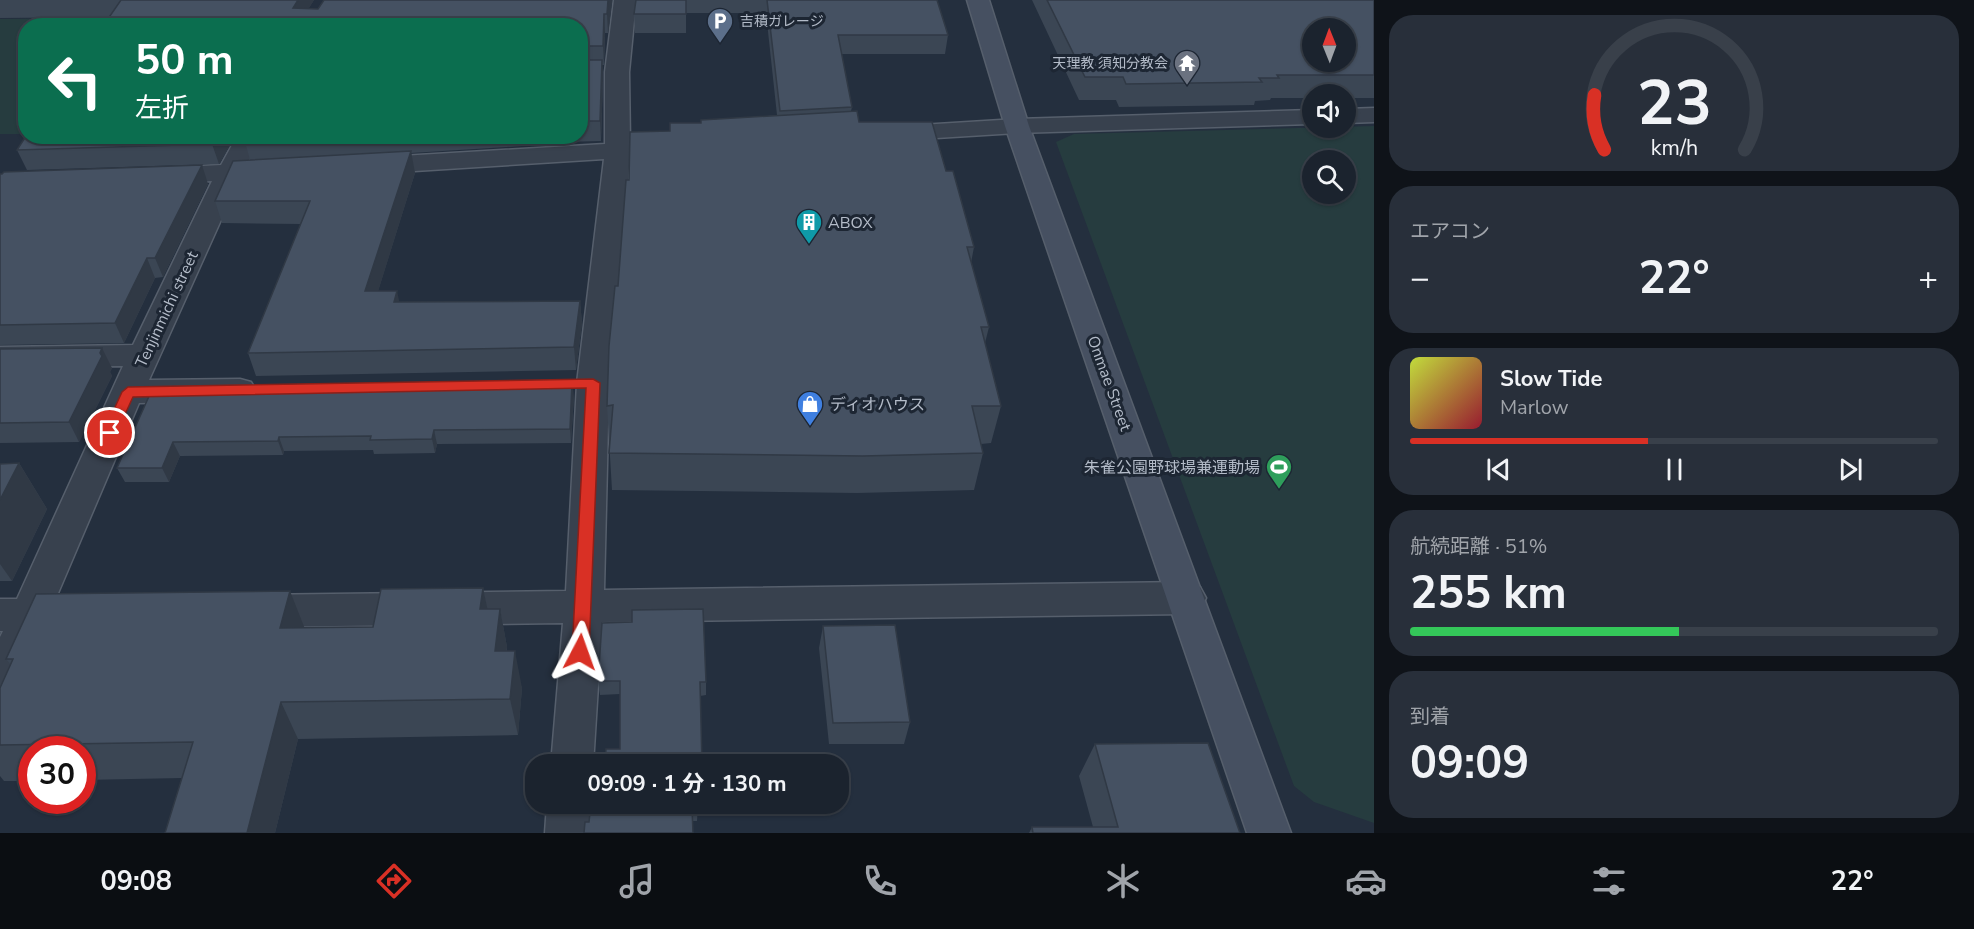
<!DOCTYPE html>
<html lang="ja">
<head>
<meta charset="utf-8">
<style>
	:root { --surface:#1b232e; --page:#282f3a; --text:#f1f3f6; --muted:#a0a4aa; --line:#39404a; --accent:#d93025 }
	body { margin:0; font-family:"Nunito Sans","Noto Sans JP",sans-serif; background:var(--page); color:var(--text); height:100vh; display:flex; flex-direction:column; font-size:22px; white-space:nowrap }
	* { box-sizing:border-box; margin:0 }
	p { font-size:20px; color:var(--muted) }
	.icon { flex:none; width:33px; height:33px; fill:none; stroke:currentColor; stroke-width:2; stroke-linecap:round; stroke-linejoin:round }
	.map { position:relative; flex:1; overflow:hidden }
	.panel { display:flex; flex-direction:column; gap:15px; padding:15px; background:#0f1319; width:600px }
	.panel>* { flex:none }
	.top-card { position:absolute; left:18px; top:18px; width:570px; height:126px; border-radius:24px; box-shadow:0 2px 4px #0004,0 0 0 2px var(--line); background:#0b6e4f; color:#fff; overflow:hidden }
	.needle { width:39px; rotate:359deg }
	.fabs { position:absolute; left:1302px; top:18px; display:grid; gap:12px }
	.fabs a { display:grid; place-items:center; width:54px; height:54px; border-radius:50%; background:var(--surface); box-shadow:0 2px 4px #0004,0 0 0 2px var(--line); font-size:30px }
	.speed { position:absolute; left:18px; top:736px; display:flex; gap:12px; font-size:30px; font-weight:700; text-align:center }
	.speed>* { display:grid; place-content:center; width:78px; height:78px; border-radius:50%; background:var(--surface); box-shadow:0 2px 4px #0004,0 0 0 2px var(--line); line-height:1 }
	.speed .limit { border:9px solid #d22; background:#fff; color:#111 }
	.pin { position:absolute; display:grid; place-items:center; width:51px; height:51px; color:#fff; margin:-26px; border:3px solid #fff; border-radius:50%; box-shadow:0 2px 6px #0007 }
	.me { position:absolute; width:66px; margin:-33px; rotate:4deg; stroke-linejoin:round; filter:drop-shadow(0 0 4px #0008) }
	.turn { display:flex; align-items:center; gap:21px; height:126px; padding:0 18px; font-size:27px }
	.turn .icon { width:78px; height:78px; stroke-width:2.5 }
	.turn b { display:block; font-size:42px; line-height:51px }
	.big { font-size:45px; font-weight:700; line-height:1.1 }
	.panel .widget { flex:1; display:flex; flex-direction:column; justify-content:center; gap:9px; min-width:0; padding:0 21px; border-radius:24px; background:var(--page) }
	.panel .dial { align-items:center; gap:0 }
	.dial svg { height:156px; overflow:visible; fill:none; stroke:var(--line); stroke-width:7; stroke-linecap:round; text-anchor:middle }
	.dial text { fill:var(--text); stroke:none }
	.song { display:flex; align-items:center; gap:18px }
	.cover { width:72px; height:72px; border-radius:9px; background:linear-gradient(135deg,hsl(70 70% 55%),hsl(350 70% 35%)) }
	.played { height:6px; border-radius:3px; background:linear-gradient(90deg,var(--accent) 45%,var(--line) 45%) }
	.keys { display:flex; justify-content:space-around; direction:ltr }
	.heat { display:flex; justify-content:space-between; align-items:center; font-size:33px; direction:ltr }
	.charge { height:9px; border-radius:4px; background:linear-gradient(90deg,#34c759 51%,var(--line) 0) }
	.trip { position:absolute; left:525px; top:754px; width:324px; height:60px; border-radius:24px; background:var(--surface); box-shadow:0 2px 4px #0004,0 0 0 2px var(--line); font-weight:700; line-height:60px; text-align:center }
	.dock { display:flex; height:96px; justify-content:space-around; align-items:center; background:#0b0e12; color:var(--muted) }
	.dock .icon { width:42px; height:42px }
	.dock .selected { color:var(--accent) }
	.dock b { font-size:27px; color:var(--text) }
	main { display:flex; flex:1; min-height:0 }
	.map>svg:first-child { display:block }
	.green { fill:#263c3f; fill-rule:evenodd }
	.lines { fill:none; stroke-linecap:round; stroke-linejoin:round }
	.street-casing { stroke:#565f6c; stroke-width:3 }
	.secondary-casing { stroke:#565f6c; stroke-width:3 }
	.street { fill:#38414e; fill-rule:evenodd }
	.secondary { fill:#465061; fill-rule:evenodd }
	.wall { fill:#3b4654 }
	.shaded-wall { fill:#303945 }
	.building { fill:#455162; stroke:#303945; stroke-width:1.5; fill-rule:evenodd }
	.route { fill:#d93025; stroke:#8d1f18; stroke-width:1.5 }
	.labels { text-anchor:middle; stroke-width:6; stroke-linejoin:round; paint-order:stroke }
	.far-poi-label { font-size:14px; fill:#b4bcc9; stroke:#1d2633; text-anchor:start }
	.poi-label { font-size:16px; fill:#b4bcc9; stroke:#1d2633; text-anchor:start }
	.street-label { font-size:16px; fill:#b4bcc9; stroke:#1d2633 }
</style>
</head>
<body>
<main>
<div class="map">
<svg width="1374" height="833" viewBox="0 0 1374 833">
	<rect width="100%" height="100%" fill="#242f3e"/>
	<g class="green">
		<polygon points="134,18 129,25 26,26 25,134 0,134 0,19"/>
		<path d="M1374 126V823L1314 802 1294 786 1056 142 1074 134ZM1312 160H1346V194H1312Z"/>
	</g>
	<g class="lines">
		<g class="street-casing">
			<g id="street">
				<polygon points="614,0 636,0 629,72 630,142 675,139 684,142 688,147 684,152 630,157 609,383 604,590 1187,582 1200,587 1206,598 1200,609 1187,614 602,622 593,765 551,765 563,623 253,627 239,622 234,611 239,600 253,595 566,591 577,383 604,159 367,174 358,171 354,166 358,161 367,158 605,144 605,72"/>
				<polygon points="1374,108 1374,122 1346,123 1346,109"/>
				<polygon points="1312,110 1312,124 1017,133 888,141 879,139 876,134 879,129 888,127 1017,119"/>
				<polygon points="237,136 262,136 247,164 271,163 280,165 284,171 280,177 239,180 149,380 240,379 251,382 256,390 251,398 240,401 139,403 56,598 73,598 87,603 92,614 87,625 73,630 42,630 14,693 0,699 0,637 3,631 0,631 0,599 17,599 123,366 0,367 0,347 133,345 212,181 161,184 152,182 148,176 152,170 161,168 221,165"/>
				<polygon points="547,804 591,804 589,833 545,833"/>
			</g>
		</g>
		<g class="secondary-casing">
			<polygon id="secondary" points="967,0 989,0 1029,126 1291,833 1247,833 1005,126"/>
		</g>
		<use href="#street" class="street"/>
		<use href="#secondary" class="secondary"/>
	</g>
	<g class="wall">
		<polygon points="0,0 314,0 308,9 318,9 324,0 612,0 608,33 605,33 604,65 602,65 603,79 601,141 522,143 522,146 411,153 415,173 378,291 399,302 580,301 582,323 576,370 256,376 248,353 301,224 222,223 215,201 250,160 245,142 248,136 580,136 580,26 109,17 0,18"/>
		<polygon points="636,0 937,0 948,35 945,54 841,54 852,107 851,111 859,122 946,171 974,247 971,263 989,327 985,343 1001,406 991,443 981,444 983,453 974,490 857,493 612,490 607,406 618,286 629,180 670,131 701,123 777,115 766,13 686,13 686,33 635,33 634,14"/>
		<polygon points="1032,0 1374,0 1374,98 1346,98 1346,94 1312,94 1312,98 1271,98 1270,100 1255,101 1254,105 1119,107 1116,100 1079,100"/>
		<polygon points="235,136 219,164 27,170 17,150"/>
		<polygon points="0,174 208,184 163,277 155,278 124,343 0,345"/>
		<polygon points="0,349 112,368 110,372 112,376 79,442 0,443"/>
		<polygon points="150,394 574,396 571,443 437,444 435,453 374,454 373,450 284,451 283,455 180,456 169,482 125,482 117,468"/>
		<polygon points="19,463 47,509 12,581 0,581 0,464"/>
		<polygon points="483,588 487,609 500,609 507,647 507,651 522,688 518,735 298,739 275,833 165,833 182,778 82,780 82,750 32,750 32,781 4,781 0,776 0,688 11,665 6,659 305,628 373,627"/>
		<polygon points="602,623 706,682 706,695 700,696 620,749 620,694 600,695 598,681"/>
		<polygon points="823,626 910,722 904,744 829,744 819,648"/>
		<polygon points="1095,744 1240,833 1029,833 1032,827 1093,827 1079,776"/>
		<polygon points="698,804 697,821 589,822 593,813"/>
	</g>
	<g class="shaded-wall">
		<polygon points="298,0 314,0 298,26 293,8"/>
		<polygon points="608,0 612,0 608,33 607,14"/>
		<polygon points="604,14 605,33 604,65 603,46"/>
		<polygon points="602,60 603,79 601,141 600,121"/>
		<polygon points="216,136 235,136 219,164 212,144"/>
		<polygon points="411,151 415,173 371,314 365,291"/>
		<polygon points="202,165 208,184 163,277 155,258"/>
		<polygon points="147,258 155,278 124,343 115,323"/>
		<polygon points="397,291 402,314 394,302"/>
		<polygon points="580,301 582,323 576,370 574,347"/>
		<polygon points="102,348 112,368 110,372 112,376 79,442 69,422"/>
		<polygon points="572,382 574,396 571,443 570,429"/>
		<polygon points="434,430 437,444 435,453 432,439"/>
		<polygon points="279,437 284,451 283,455 278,441"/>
		<polygon points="173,442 180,456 169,482 162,468"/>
		<polygon points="19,463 47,509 12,581 0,564 0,500"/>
		<polygon points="483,588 491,626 480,609"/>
		<polygon points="290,591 305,629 280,628"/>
		<polygon points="500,609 507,647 503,688 495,651"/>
		<polygon points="515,651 522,688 518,735 510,699"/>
		<polygon points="281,702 298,739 275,833 247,833"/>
	</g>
	<g class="building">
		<polygon points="121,0 298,0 293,8 318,9 324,0 608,0 607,14 604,14 603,46 580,46 580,26 103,26"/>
		<polygon points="636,0 686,0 686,14 634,14"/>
		<polygon points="767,0 937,0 948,35 838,35 852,107 780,111"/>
		<path d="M1047 0H1374V75H1277L1279 78H1259L1262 82 1126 84 1123 77H1085ZM1312 28H1346V62H1312Z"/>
		<polygon points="580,60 602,60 600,121 580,121"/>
		<polygon points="857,111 859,122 932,122 946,171 953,171 974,247 967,247 989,327 981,327 1001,406 972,406 983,453 863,456 609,453 613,405 607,406 609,346 615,286 618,286 626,180 629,180 630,132 670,131 670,123 701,123 701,120"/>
		<polygon points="26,136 216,136 212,144 17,150"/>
		<polygon points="248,136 341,136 245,142"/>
		<polygon points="411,151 365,291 397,291 394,302 580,301 574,347 248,353 310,201 215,201 233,161"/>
		<polygon points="202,165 155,258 147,258 115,323 0,325 0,174 2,174 4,172"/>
		<polygon points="102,348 100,353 102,356 69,422 0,423 0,349"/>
		<polygon points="572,382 570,429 434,430 432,439 370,440 371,436 279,437 278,441 173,442 162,468 117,468 150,394 195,394 196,390"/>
		<polygon points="19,463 0,500 0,464"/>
		<polygon points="483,588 480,609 500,609 495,651 515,651 510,699 281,702 247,833 165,833 193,742 0,745 0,688 13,659 6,659 36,594 290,591 280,628 373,627 381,589"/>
		<polygon points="703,609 706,682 700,682 702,765 605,765 606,749 620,749 620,681 598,681 602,623 632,622 632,610"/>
		<polygon points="895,625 910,722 833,723 823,626"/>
		<polygon points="1208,743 1240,833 1033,833 1032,827 1118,827 1095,744"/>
		<polygon points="594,804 698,804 698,808 692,808 693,833 584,833 585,822 589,822 590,813 593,813"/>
	</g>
	<polygon class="route" points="593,379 600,383 589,652 586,657 580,659 575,657 572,652 586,388 133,397 115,436 106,436 103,433 122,392 128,387"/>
	<defs>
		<g id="parking-pin" transform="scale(1.35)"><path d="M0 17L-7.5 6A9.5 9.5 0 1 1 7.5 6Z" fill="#5c6f8a" stroke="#1d2633"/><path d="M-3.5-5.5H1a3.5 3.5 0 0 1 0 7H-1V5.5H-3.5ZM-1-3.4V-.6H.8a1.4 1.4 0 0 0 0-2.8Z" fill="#fff"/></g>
		<g id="temple-pin" transform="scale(1.35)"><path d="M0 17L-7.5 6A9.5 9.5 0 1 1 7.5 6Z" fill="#6b7280" stroke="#1d2633"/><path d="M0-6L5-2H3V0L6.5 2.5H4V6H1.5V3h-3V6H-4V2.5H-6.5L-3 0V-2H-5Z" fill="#fff"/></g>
		<g id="building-pin" transform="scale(1.35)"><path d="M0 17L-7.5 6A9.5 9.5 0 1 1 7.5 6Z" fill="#0f9aa8" stroke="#1d2633"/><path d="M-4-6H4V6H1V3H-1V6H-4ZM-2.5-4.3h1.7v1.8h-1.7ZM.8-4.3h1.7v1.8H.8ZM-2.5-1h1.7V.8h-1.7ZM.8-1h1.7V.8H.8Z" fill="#fff"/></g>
		<g id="shop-pin" transform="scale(1.35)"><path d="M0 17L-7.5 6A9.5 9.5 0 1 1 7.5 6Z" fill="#3f7fe0" stroke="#1d2633"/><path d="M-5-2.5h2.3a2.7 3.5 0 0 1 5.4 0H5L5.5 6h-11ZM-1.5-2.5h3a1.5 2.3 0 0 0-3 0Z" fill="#fff"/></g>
		<g id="stadium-pin" transform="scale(1.35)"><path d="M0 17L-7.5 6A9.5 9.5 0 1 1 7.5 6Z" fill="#2e9e5b" stroke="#1d2633"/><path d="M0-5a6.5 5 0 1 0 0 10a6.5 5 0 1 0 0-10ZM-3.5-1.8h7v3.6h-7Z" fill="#fff"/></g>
	</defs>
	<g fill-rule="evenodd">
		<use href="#parking-pin" x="720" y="21"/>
		<use href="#temple-pin" x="1187" y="63"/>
		<use href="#building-pin" x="809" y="222"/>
		<use href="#shop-pin" x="810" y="404"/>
		<use href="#stadium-pin" x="1279" y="467"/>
	</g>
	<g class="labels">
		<g class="far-poi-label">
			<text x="740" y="26">吉積ガレージ</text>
			<text x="1168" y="68" text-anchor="end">天理教 須知分教会</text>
		</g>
		<g class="poi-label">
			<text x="828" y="228">ABOX</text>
			<text x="830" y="410">ディオハウス</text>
			<text x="1260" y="473" text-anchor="end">朱雀公園野球場兼運動場</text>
		</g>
		<g class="street-label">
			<text transform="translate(166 309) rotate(-65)" y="6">Tenjinmichi street</text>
			<text transform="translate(1110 383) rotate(70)" y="6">Onmae Street</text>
		</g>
	</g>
</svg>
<div class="fabs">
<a><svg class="needle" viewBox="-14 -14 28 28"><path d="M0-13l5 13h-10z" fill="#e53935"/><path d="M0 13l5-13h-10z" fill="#a0a4aa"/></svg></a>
<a><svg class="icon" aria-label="sound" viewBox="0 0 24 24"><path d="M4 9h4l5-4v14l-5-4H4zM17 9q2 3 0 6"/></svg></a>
<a><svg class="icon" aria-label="search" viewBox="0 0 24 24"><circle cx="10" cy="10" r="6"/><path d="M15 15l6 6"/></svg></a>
</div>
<div class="speed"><div class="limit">30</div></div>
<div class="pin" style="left:110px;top:433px;background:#d93025"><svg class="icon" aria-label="arrive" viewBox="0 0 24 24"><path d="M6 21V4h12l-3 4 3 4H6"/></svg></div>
<svg class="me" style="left:580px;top:652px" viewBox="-20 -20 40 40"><path d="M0-17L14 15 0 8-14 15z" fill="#d93025" stroke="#fff" stroke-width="4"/></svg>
<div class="trip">09:09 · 1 分 · 130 m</div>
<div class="top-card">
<div class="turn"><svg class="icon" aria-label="left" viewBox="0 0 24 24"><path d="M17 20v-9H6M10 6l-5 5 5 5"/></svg><div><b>50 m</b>左折</div></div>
</div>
</div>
<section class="panel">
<div class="widget dial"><svg viewBox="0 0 100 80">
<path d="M14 69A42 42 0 1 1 86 69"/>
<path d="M14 69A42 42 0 0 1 9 41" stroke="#d93025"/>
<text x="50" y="56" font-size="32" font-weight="700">23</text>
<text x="50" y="72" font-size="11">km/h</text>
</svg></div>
<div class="widget"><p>エアコン</p>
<div class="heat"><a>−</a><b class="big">22°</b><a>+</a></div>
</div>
<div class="widget">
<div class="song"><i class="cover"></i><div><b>Slow Tide</b><p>Marlow</p></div></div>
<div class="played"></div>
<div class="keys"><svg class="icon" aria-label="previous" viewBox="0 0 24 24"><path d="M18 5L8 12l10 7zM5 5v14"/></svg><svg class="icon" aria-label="pause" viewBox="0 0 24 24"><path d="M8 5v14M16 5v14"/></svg><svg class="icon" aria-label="next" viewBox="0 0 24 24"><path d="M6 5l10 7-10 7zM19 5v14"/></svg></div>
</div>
<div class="widget"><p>航続距離 · 51%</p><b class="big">255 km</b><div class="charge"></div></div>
<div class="widget"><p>到着</p><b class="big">09:09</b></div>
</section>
</main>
<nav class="dock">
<b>09:08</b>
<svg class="icon selected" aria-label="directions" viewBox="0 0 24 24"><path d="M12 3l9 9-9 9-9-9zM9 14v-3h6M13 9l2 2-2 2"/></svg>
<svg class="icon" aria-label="music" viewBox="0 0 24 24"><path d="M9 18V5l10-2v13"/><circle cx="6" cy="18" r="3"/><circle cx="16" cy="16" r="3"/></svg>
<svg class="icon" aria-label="phone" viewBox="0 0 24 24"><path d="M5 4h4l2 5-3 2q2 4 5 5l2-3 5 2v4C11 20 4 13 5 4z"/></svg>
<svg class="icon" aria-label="climate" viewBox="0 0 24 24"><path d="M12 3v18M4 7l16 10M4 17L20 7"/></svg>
<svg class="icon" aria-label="car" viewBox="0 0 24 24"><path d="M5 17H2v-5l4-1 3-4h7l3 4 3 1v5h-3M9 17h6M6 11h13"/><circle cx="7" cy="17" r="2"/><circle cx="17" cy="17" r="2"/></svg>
<svg class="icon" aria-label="filters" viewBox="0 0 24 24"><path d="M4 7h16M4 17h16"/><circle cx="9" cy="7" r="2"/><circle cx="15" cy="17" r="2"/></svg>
<b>22°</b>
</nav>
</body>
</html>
